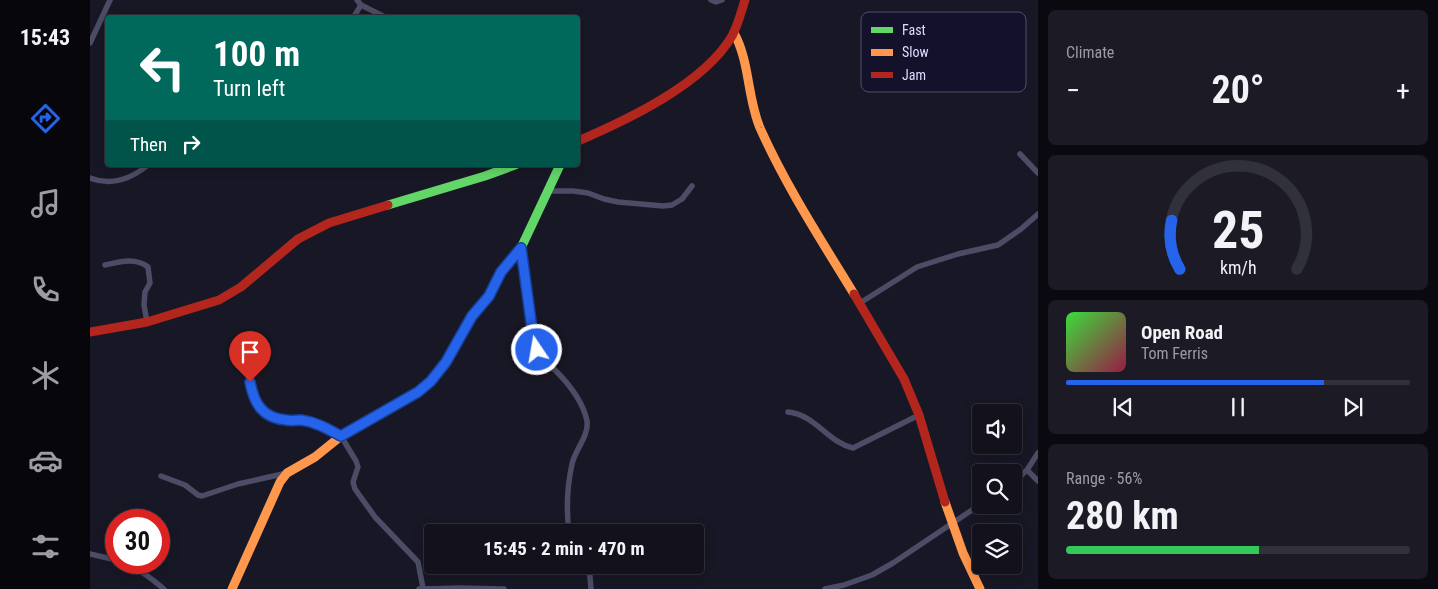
<!DOCTYPE html>
<html lang="en">
<head>
<meta charset="utf-8">
<style>
	:root { --surface:#12111c; --page:#1b1a25; --text:#f1f3f6; --muted:#9c9da3; --line:#31313b; --accent:#2563eb }
	body { margin:0; font-family:"Roboto Condensed",sans-serif; background:var(--page); color:var(--text); height:100vh; display:flex; flex-direction:column; font-size:19px; white-space:nowrap }
	* { box-sizing:border-box; margin:0 }
	p { font-size:16px; color:var(--muted) }
	.icon { flex:none; width:28px; height:28px; fill:none; stroke:currentColor; stroke-width:2; stroke-linecap:round; stroke-linejoin:round }
	.map { position:relative; flex:1; overflow:hidden }
	.sheet { display:flex; flex-direction:column; gap:10px; padding:10px; background:#0a090f; width:400px }
	.sheet>* { flex:none }
	.top-card { position:absolute; left:15px; top:15px; width:475px; height:152px; border-radius:5px; box-shadow:0 2px 12px #0003,0 0 0 1px var(--line); background:#00695c; color:#fff; overflow:hidden }
	.fabs { position:absolute; left:882px; top:404px; display:grid; gap:10px }
	.fabs a { display:grid; place-items:center; width:50px; height:50px; border-radius:5px; background:var(--surface); box-shadow:0 2px 12px #0003,0 0 0 1px var(--line); font-size:25px }
	.speed { position:absolute; left:15px; top:509px; display:flex; gap:10px; font-size:25px; font-weight:700; text-align:center }
	.speed>* { display:grid; place-content:center; width:65px; height:65px; border-radius:50%; background:var(--surface); box-shadow:0 2px 12px #0003,0 0 0 1px var(--line); line-height:1 }
	.speed .limit { border:8px solid #d22; background:#fff; color:#111 }
	.pin { position:absolute; display:grid; place-items:center; width:42px; height:42px; color:#fff; margin:-51px -21px; border-radius:50% 50% 50% 0; rotate:-45deg; box-shadow:0 0 5px #0007 }
	.pin .icon { rotate:45deg }
	.me { position:absolute; width:55px; margin:-28px; rotate:348deg; stroke-linejoin:round; filter:drop-shadow(0 0 4px #0008) }
	.turn { display:flex; align-items:center; gap:18px; height:105px; padding:0 25px; font-size:22px }
	.turn .icon { width:65px; height:65px; stroke-width:2.5 }
	.turn b { display:block; font-size:35px; line-height:42px }
	.then { display:flex; align-items:center; height:48px; padding:0 25px; background:#0003; gap:10px; font-size:19px }
	.big { font-size:38px; font-weight:700; line-height:1.1 }
	.sheet .card { flex:1; display:flex; flex-direction:column; justify-content:center; gap:8px; min-width:0; padding:0 18px; border-radius:8px; background:var(--page) }
	.sheet .dial { align-items:center; gap:0 }
	.dial svg { height:130px; overflow:visible; fill:none; stroke:var(--line); stroke-width:7; stroke-linecap:round; text-anchor:middle }
	.dial text { fill:var(--text); stroke:none }
	.song { display:flex; align-items:center; gap:15px }
	.cover { width:60px; height:60px; border-radius:8px; background:linear-gradient(135deg,hsl(120 70% 55%),hsl(340 70% 35%)) }
	.played { height:5px; border-radius:2px; background:linear-gradient(90deg,var(--accent) 75%,var(--line) 75%) }
	.keys { display:flex; justify-content:space-around; direction:ltr }
	.heat { display:flex; justify-content:space-between; align-items:center; font-size:28px; direction:ltr }
	.charge { height:8px; border-radius:4px; background:linear-gradient(90deg,#34c759 56%,var(--line) 0) }
	.trip { position:absolute; left:334px; top:524px; width:280px; height:50px; border-radius:5px; background:var(--surface); box-shadow:0 2px 12px #0003,0 0 0 1px var(--line); font-weight:700; line-height:50px; text-align:center }
	main { display:flex; flex:1; min-height:0 }
	.menu { display:flex; flex-direction:column; width:90px; justify-content:space-around; align-items:center; background:#07070b; color:var(--muted) }
	.menu .icon { width:35px; height:35px }
	.menu .current { color:var(--accent) }
	.menu b { font-size:22px; color:var(--text) }
	.map>svg:first-child { display:block }
	.lines { fill:none; stroke-linecap:round; stroke-linejoin:round }
	.street { stroke:#4c4c66; stroke-width:5.5 }
	.fast { stroke:#63d668; stroke-width:9 }
	.slow { stroke:#ff974d; stroke-width:9 }
	.jam { stroke:#b3261e; stroke-width:9 }
	.route-casing { stroke:#184099; stroke-width:12 }
	.route { stroke:#2563eb; stroke-width:9 }
	.key { fill:#14112b; stroke:#514e6b; stroke-width:1 }
	.key-label { font-size:14px; fill:#dedbff }
</style>
</head>
<body>
<main>
<nav class="menu">
<b>15:43</b>
<svg class="icon current" aria-label="directions" viewBox="0 0 24 24"><path d="M12 3l9 9-9 9-9-9zM9 14v-3h6M13 9l2 2-2 2"/></svg>
<svg class="icon" aria-label="music" viewBox="0 0 24 24"><path d="M9 18V5l10-2v13"/><circle cx="6" cy="18" r="3"/><circle cx="16" cy="16" r="3"/></svg>
<svg class="icon" aria-label="phone" viewBox="0 0 24 24"><path d="M5 4h4l2 5-3 2q2 4 5 5l2-3 5 2v4C11 20 4 13 5 4z"/></svg>
<svg class="icon" aria-label="climate" viewBox="0 0 24 24"><path d="M12 3v18M4 7l16 10M4 17L20 7"/></svg>
<svg class="icon" aria-label="car" viewBox="0 0 24 24"><path d="M5 17H2v-5l4-1 3-4h7l3 4 3 1v5h-3M9 17h6M6 11h13"/><circle cx="7" cy="17" r="2"/><circle cx="17" cy="17" r="2"/></svg>
<svg class="icon" aria-label="filters" viewBox="0 0 24 24"><path d="M4 7h16M4 17h16"/><circle cx="9" cy="7" r="2"/><circle cx="15" cy="17" r="2"/></svg>
</nav>
<div class="map">
<svg width="948" height="589" viewBox="0 0 948 589">
	<rect width="100%" height="100%" fill="#181725"/>
	<g class="lines">
		<g class="street">
			<polyline points="267,0 271,5 297,18"/>
			<polyline points="621,0 626,2 632,0"/>
			<polyline points="263,18 271,5"/>
			<polyline points="0,43 20,0"/>
			<polyline points="930,154 948,173"/>
			<path d="M0 178C21 186 41 179 58 165"/>
			<polyline points="459,191 483,191 498,193 514,199 528,202 573,206 582,205 592,199 602,186"/>
			<path d="M431 248 443 336C445 344 447 353 453 360 456 364 461 367 465 370 479 384 493 401 497 421 499 436 485 450 482 464 477 487 476 509 479 532"/>
			<path d="M15 265C29 262 45 257 58 267L60 283 55 292 54 305 57 322"/>
			<polyline points="770,303 827,267 868,254 908,245 931,229 948,214"/>
			<polyline points="157,370 162,394 169,407 180,416 195,420 213,420 235,426 251,436 266,461 268,467 263,482 265,489 285,517 328,562 333,588"/>
			<path d="M698 412C726 415 737 442 763 448L829 415"/>
			<polyline points="937,470 948,481"/>
			<polyline points="71,476 95,485 108,495 112,496 148,484 197,473"/>
			<polyline points="924,482 937,470 948,453"/>
			<polyline points="0,554 26,560"/>
			<path d="M33 562C48 568 61 578 74 589"/>
			<polyline points="499,565 501,589"/>
			<polyline points="329,589 370,588 414,589"/>
			<polyline points="735,589 754,585 782,575 803,563 891,504"/>
		</g>
		<g class="fast">
			<polyline points="298,205 395,176 425,165"/>
			<polyline points="406,282 411,272 431,248 470,165"/>
		</g>
		<g class="slow">
			<path d="M644 33C660 62 657 97 670 128 696 186 731 240 764 294"/>
			<polyline points="855,502 873,553 890,589"/>
			<polyline points="142,589 190,482 197,473 225,457 251,436 328,392 341,381 356,362 382,316 399,296 406,282"/>
		</g>
		<g class="jam">
			<path d="M488 141C537 120 614 84 642 36 648 25 651 12 655 0"/>
			<polyline points="764,294 814,379 829,415 855,502"/>
			<polyline points="0,332 57,322 129,300 151,287 208,239 239,223 298,205"/>
		</g>
	</g>
	<g class="lines">
		<g class="route-casing">
			<path id="route" d="M160 382C164 403 172 418 196 420 201 421 206 420 211 420 226 422 238 429 251 436L328 392 341 381 356 362 382 316 399 296 411 272 431 248 443 336 447 350"/>
		</g>
		<use href="#route" class="route"/>
	</g>
	<rect x="771" y="12" width="165" height="80" rx="8" class="key"/>
	<rect x="781" y="27" width="22" height="6" fill="#63d668"/>
	<rect x="781" y="49" width="22" height="7" fill="#ff974d"/>
	<rect x="781" y="72" width="22" height="6" fill="#b3261e"/>
	<g class="key-label">
		<text x="812" y="35">Fast</text>
		<text x="812" y="57">Slow</text>
		<text x="812" y="80">Jam</text>
	</g>
</svg>
<div class="fabs">
<a><svg class="icon" aria-label="sound" viewBox="0 0 24 24"><path d="M4 9h4l5-4v14l-5-4H4zM17 9q2 3 0 6"/></svg></a>
<a><svg class="icon" aria-label="search" viewBox="0 0 24 24"><circle cx="10" cy="10" r="6"/><path d="M15 15l6 6"/></svg></a>
<a><svg class="icon" aria-label="layers" viewBox="0 0 24 24"><path d="M12 4l9 5-9 5-9-5zM3 14l9 5 9-5"/></svg></a>
</div>
<div class="speed"><div class="limit">30</div></div>
<div class="pin" style="left:160px;top:382px;background:#d93025"><svg class="icon" aria-label="arrive" viewBox="0 0 24 24"><path d="M6 21V4h12l-3 4 3 4H6"/></svg></div>
<svg class="me" style="left:447px;top:350px" viewBox="-20 -20 40 40"><circle r="17" fill="#2563eb" stroke="#fff" stroke-width="3"/><path d="M0-11L8 9 0 5-8 9z" fill="#fff"/></svg>
<div class="trip">15:45 · 2 min · 470 m</div>
<div class="top-card">
<div class="turn"><svg class="icon" aria-label="left" viewBox="0 0 24 24"><path d="M17 20v-9H6M10 6l-5 5 5 5"/></svg><div><b>100 m</b>Turn left</div></div>
<div class="then">Then<svg class="icon" aria-label="right" viewBox="0 0 24 24"><path d="M7 20v-9h11M14 6l5 5-5 5"/></svg></div>
</div>
</div>
<section class="sheet">
<div class="card"><p>Climate</p>
<div class="heat"><a>−</a><b class="big">20°</b><a>+</a></div>
</div>
<div class="card dial"><svg viewBox="0 0 100 80">
<path d="M14 69A42 42 0 1 1 86 69"/>
<path d="M14 69A42 42 0 0 1 9 39" stroke="#2563eb"/>
<text x="50" y="56" font-size="32" font-weight="700">25</text>
<text x="50" y="72" font-size="11">km/h</text>
</svg></div>
<div class="card">
<div class="song"><i class="cover"></i><div><b>Open Road</b><p>Tom Ferris</p></div></div>
<div class="played"></div>
<div class="keys"><svg class="icon" aria-label="previous" viewBox="0 0 24 24"><path d="M18 5L8 12l10 7zM5 5v14"/></svg><svg class="icon" aria-label="pause" viewBox="0 0 24 24"><path d="M8 5v14M16 5v14"/></svg><svg class="icon" aria-label="next" viewBox="0 0 24 24"><path d="M6 5l10 7-10 7zM19 5v14"/></svg></div>
</div>
<div class="card"><p>Range · 56%</p><b class="big">280 km</b><div class="charge"></div></div>
</section>
</main>
</body>
</html>
